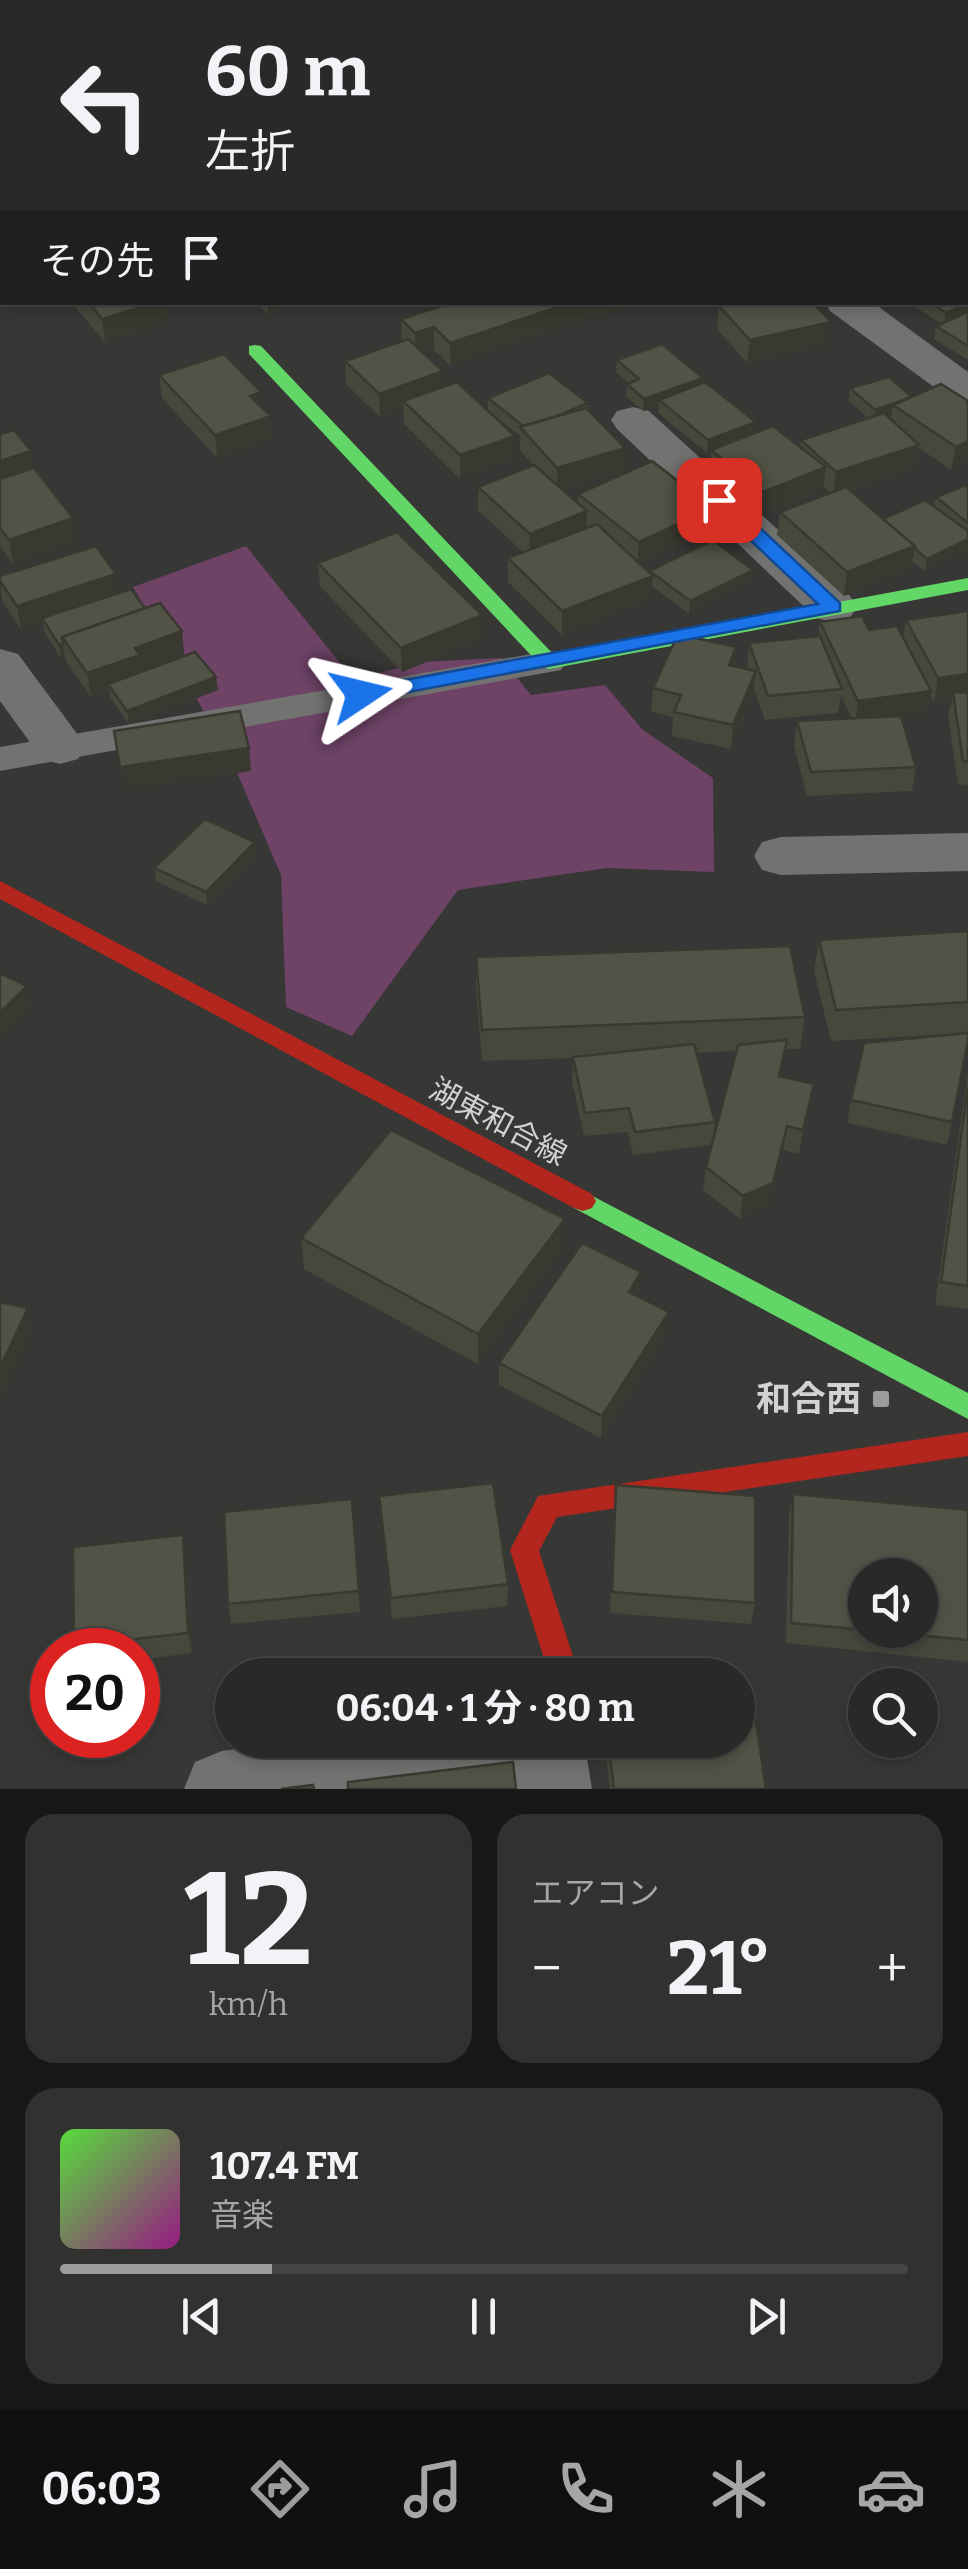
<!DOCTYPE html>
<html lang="ja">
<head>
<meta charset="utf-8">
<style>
	:root { --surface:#292928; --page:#313130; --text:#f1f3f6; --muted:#a5a6a8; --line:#454545; --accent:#9c9c9b }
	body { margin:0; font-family:Bitter,"Noto Sans JP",serif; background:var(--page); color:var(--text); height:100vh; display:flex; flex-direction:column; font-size:38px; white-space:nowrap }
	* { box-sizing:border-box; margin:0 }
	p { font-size:32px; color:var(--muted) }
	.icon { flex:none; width:55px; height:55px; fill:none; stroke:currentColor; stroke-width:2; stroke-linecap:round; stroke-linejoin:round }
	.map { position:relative; height:1789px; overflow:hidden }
	.drawer { display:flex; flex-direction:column; gap:25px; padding:25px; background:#171716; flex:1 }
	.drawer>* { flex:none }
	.hud { position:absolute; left:0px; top:0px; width:970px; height:305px; box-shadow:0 5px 15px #0003,0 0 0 2px var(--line); background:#292928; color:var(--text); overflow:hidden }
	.fabs { position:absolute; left:848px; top:1558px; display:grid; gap:20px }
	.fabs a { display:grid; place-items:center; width:90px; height:90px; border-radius:50%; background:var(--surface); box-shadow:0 5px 15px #0003,0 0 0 2px var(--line); font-size:50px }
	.speed { position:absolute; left:30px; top:1628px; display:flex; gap:20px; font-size:50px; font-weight:700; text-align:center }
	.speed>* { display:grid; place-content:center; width:130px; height:130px; border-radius:50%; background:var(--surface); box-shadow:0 5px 15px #0003,0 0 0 2px var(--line); line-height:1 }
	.speed .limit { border:15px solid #d22; background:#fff; color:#111 }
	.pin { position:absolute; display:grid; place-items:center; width:85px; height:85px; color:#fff; margin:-42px; border-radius:20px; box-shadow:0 5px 15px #0006 }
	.me { position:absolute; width:110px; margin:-55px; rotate:80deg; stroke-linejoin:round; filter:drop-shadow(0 0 8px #0008) }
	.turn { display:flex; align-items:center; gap:35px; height:210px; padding:0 40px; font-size:45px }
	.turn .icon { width:130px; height:130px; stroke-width:2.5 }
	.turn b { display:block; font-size:70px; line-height:85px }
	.then { display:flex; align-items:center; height:95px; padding:0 40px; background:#0003; gap:20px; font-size:38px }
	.big { font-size:75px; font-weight:700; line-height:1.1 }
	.drawer .card { flex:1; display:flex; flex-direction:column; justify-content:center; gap:15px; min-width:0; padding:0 35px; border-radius:30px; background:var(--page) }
	.drawer .dial { align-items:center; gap:0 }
	.dial b { font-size:130px; line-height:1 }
	.song { display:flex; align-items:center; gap:30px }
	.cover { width:120px; height:120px; border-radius:15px; background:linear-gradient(135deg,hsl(110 70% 55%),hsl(310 70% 35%)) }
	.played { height:10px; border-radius:5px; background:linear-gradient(90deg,var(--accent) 25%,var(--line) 25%) }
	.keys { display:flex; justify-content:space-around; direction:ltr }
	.heat { display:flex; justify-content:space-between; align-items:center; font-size:55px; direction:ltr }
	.drawer .tiles { flex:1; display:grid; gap:25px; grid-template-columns:1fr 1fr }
	.card:last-child { grid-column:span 2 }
	.trip { position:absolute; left:215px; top:1658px; width:540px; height:100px; border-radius:50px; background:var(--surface); box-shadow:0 5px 15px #0003,0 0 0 2px var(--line); font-weight:700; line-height:100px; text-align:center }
	.dock { display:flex; height:160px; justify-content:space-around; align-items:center; background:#101010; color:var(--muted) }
	.dock .icon { width:70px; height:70px }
	.dock .on { color:var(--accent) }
	.dock b { font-size:45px; color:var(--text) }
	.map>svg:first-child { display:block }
	.green { fill:#6e4366 }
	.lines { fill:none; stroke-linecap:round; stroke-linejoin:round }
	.lane { fill:#727271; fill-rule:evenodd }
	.street { fill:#727271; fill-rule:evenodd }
	.fast { fill:#63d668; fill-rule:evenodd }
	.jam { fill:#b3261e; fill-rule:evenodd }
	.wall { fill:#47473c; fill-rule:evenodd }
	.shaded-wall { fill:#393931 }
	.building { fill:#525246; stroke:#393931; stroke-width:2.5 }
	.route { fill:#1a73e8; stroke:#114b97; stroke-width:2.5 }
	.poi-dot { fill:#9c9c9b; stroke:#373835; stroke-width:4 }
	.labels { text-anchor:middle; stroke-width:10; stroke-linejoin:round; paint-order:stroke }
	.street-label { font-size:30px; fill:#d2d2d1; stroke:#373835 }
	.near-poi-label { font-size:35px; font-weight:bold; fill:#d2d2d1; stroke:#373835; text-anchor:end }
</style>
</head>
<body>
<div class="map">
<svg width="968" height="1789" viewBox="0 0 968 1789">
	<rect width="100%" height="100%" fill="#373736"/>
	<polygon class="green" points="246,546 340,663 368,676 421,662 501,658 531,695 605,685 643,730 713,778 714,872 607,868 458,890 352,1036 286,1007 281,875 232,761 133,587"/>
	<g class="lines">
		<g class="lane">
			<polygon points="176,0 201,0 203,2 178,2"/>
			<polygon points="549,651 561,654 566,662 561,670 0,771 0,747"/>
		</g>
		<g class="street">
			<polygon points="477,0 512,0 513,2 479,2"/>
			<polygon points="0,81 2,82 2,106 0,105"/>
			<polygon points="825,302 872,302 968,372 968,405 953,401 830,311"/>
			<polygon points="633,407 649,411 850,596 857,607 850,618 833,622 816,618 617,429 611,420 617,411"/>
			<polygon points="0,649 18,654 78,735 86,747 78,759 60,764 42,759 0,701"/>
			<polygon points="968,833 968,871 781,875 762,870 754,856 762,842 781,837"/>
			<polygon points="305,1740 584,1740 592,1789 516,1789 516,1785 485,1789 184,1789 195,1762 222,1751"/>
		</g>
		<g class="fast">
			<polygon points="255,345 261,346 554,655 968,578 968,590 549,669 542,667 249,354 249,346"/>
			<polygon points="583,1191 968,1393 968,1419 574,1208 570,1201 574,1194"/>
		</g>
		<g class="jam">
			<polygon points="0,881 592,1194 596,1201 592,1208 583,1211 574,1208 0,899"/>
			<polygon points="968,1432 968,1456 557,1517 539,1551 579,1675 549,1675 510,1550 538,1496"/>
		</g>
	</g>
	<g class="wall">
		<polygon points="351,0 423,0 423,2 354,2"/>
		<polygon points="742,0 796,0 799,2 800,0 968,0 968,41 968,2 742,2"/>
		<polygon points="0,156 2,156 2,219 0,217"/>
		<polygon points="968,279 968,360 934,339 936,326 942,324 908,302 968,302"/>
		<polygon points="71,302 166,302 169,322 105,342"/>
		<polygon points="255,302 302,302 268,314"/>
		<polygon points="454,302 451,366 434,350 423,353 443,371 443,387 515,459 460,479 404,424 403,408 380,417 346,384 345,361 402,342 401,319"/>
		<polygon points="719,306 828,345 747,363 717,329"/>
		<polygon points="617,360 702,384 756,422 754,433 800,447 801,440 868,418 849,401 850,388 912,397 968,401 968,462 951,470 919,448 916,468 850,490 883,519 934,506 936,497 968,487 968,551 925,571 912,562 911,570 844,596 777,535 780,512 830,493 823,486 823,490 761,516 709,473 711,452 707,453 658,413 659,406 643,411 626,396 627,384 629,383 616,372"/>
		<polygon points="159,375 263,408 272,439 217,458 162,398"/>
		<polygon points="488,398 588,403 588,409 625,448 624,471 562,490 578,503 578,494 713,508 711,531 640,564 650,573 650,571 751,582 689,614 652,586 651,599 562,635 508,582 508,558 523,552 478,510 478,487 533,465 520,450 520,436 488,410"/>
		<polygon points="0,434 34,468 77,542 13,564 0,546"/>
		<polygon points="318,563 482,639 402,672 320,586"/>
		<polygon points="0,576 118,593 182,631 184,655 142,670 142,671 218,690 129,724 110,697 109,690 91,697 66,661 65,657 61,658 44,631 43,622 21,630 2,601"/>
		<polygon points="968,611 968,785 958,784 948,716 952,699 934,702 930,695 926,715 902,718 916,767 912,791 807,796 794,745 797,721 852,718 841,696 838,713 765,720 754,689 753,695 731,749 672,736 673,717 651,712 653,688 736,647 734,666 747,669 749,643 818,637 820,622 869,630 903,638 906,620"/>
		<polygon points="255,842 257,855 207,905 156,881 154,868"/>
		<polygon points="968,931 968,1033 831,1041 814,971 819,940"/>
		<path d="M476 957 805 1017 800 1049H785L780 1076 814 1084 810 1107 799 1154 783 1150 769 1206 740 1219 703 1190 706 1167 711 1145 633 1155 628 1132 584 1136 572 1081 573 1058 482 1061 476 989ZM736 1051 713 1140 715 1122 696 1053Z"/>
		<polygon points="968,1071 968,1309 935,1305"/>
		<polygon points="851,1100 952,1122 947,1145 847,1123"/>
		<polygon points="301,1238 564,1249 478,1364 304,1269"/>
		<polygon points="639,1295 638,1297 669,1312 667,1335 601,1438 499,1385 499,1363"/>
		<polygon points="616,1485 755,1603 751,1624 610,1613"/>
		<polygon points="793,1494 968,1510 968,1662 786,1643 789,1515"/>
		<polygon points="379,1496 508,1584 507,1606 392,1619"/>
		<polygon points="352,1499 360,1612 231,1624 228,1604"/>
		<polygon points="183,1535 187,1556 192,1653 138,1660 138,1650 75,1650 74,1646"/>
		<polygon points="604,1740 738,1740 766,1789 610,1789"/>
	</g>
	<g class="shaded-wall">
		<polygon points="379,0 423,0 423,2 378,2"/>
		<polygon points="157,302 166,302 169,322 105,342 102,319"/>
		<polygon points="267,302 302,302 268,314"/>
		<polygon points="573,302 641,302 451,366 450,343"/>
		<polygon points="968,303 968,315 944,325 946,313"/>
		<polygon points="831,322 828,345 747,363 750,340"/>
		<polygon points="434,327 434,350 416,356 415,333"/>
		<polygon points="443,371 443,394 403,401 403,408 380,417 379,394"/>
		<polygon points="703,378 702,390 659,400 659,406 643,411 644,399"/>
		<polygon points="261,392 263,415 250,396"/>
		<polygon points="914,398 893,405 891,417 873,423 875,410"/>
		<polygon points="271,416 272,439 217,458 215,435"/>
		<polygon points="756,422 754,434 707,453 708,440"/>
		<polygon points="515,436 515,459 460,479 460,455"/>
		<polygon points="968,441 968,462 951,470 956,447"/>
		<polygon points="919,445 916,468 833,495 836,472"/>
		<polygon points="625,448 624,471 557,491 557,468"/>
		<polygon points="31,451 35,475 0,486 0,461"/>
		<polygon points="826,467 823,490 761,516 763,492"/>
		<polygon points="713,508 711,531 637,566 639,542"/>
		<polygon points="587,511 586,535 529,558 530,534"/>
		<polygon points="73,518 77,542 13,564 9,540"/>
		<polygon points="968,539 968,551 925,571 927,559"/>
		<polygon points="915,546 911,570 844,596 847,572"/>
		<polygon points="753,570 751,582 689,614 690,601"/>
		<polygon points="116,574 119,598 42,618 43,622 21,630 17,606"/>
		<polygon points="653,576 651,599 562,635 562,611"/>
		<polygon points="482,615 482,639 402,672 401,648"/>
		<polygon points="182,631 184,655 142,670 143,678 108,684 109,690 91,697 87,673 135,648"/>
		<polygon points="63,644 65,657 61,658 59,645"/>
		<polygon points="736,647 734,670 729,665"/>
		<polygon points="756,671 753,695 731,749 733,725"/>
		<polygon points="968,674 968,697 953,692 952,699 934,702 938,678"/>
		<polygon points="216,677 218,690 129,724 127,711"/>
		<polygon points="931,691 926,715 855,725 858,701"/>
		<polygon points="249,748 251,771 124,791 120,767"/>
		<polygon points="255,842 257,855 207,905 206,892"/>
		<polygon points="27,986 32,1010 0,1042 0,1013"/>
		<polygon points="814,1084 810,1107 799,1154 803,1130"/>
		<polygon points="787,1126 783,1150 769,1206 740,1219 743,1196"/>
		<polygon points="565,1219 564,1249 478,1364 478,1334"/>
		<polygon points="641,1272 639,1295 627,1315 629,1292"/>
		<polygon points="28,1308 33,1331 0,1404 0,1368"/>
		<polygon points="669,1312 667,1335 601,1438 602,1416"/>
		<polygon points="183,1535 187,1556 192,1653 188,1633"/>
	</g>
	<g class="building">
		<polygon points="0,0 42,0 44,2 2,2 2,23 0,20"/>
		<polygon points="436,0 464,0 467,2 426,2"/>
		<polygon points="749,0 796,0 801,2 753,2"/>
		<polygon points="828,0 890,0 894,2 832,2"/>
		<polygon points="890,0 917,0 908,2 894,2"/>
		<polygon points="925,0 968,0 968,21 968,2 917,2"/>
		<polygon points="0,112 2,114 2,129 0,129"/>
		<polygon points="0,156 2,156 2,201 0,199"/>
		<polygon points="968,279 968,303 946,313 930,302 968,302"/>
		<polygon points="88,302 157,302 102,319"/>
		<polygon points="454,302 573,302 450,343 434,327 415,333 401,319"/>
		<polygon points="736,302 812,302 831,322 750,340 719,306"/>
		<polygon points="968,312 968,346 936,326"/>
		<polygon points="408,339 443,371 379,394 345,361"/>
		<polygon points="662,344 703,378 644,399 627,384 639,379 617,360"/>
		<polygon points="224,354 261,392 250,396 271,416 215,435 159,375"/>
		<polygon points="549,373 588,403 557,416 523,426 488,398"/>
		<polygon points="889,377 912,397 875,410 850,388"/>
		<polygon points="457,382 515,436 460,455 403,401"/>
		<polygon points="705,382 756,422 708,440 659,400"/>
		<polygon points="941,384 968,401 968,441 956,447 893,405"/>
		<polygon points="586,408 625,448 557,468 520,427"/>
		<polygon points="884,413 919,445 836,472 801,440"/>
		<polygon points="773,426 826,467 763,492 711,450"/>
		<polygon points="14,430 31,451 0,461 0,434"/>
		<polygon points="652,461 713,508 639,542 578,494"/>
		<polygon points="534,465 587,511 530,534 478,487"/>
		<polygon points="34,468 73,518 9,540 0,528 0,479"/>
		<polygon points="966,485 968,487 968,523 936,497"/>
		<polygon points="846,487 915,546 847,572 780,512"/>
		<polygon points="925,500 968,531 968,539 927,559 915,549 915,546 883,519"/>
		<polygon points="597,524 653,576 562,611 508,558"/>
		<polygon points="397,532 482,615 401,648 318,563"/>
		<polygon points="713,540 753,570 690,601 650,571"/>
		<polygon points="96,546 116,574 17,606 0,581 0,576"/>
		<polygon points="131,589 145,608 62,637 63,644 59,645 42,618"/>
		<polygon points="160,603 182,631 135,648 140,655 87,673 62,637"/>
		<polygon points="968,611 968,674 938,678 906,620"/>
		<polygon points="862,616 869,630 897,626 931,691 858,701 820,622"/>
		<polygon points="678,634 736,647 729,665 756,671 733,725 674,712 681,695 653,688"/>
		<polygon points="820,636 842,689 768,696 749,643"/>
		<polygon points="195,652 216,677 127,711 108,684"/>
		<polygon points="953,692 968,693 968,761 963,761"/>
		<polygon points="240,711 249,748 120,767 114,731"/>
		<polygon points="901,716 916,767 811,772 797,721"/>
		<polygon points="205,819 255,842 206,892 154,868"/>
		<polygon points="968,931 968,1002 836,1010 819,940"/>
		<polygon points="790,946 805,1017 482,1030 476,957"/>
		<polygon points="0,973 27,986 0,1013"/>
		<polygon points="968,1033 968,1041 952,1122 851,1100 864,1043"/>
		<polygon points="787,1040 779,1076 814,1084 803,1130 787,1126 773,1183 743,1196 706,1167 738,1045"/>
		<polygon points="694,1044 715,1122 635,1132 629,1108 585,1113 573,1057"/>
		<polygon points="968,1087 968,1286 941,1282"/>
		<polygon points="391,1130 565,1219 478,1334 301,1238"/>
		<polygon points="582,1243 641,1272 629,1292 669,1312 602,1416 499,1363"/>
		<polygon points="0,1302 28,1308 0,1368"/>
		<polygon points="493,1483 508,1584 391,1598 379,1496"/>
		<polygon points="616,1485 755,1496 755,1603 612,1592"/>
		<polygon points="793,1494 968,1510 968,1640 865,1630 920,1630 920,1575 865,1575 865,1630 791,1623"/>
		<polygon points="352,1499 359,1591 228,1604 224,1512"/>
		<polygon points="183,1535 188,1633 74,1646 73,1547"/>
		<polygon points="751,1689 766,1789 614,1789 608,1740 738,1740 738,1690"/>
		<polygon points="513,1762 516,1789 348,1789 348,1782"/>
		<polygon points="313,1785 314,1789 281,1789"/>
	</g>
	<polygon class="route" points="719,494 726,496 840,603 840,611 361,701 351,694 361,688 818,604 712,504 712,496"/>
	<rect class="poi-dot" x="871" y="1389" width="20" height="20" rx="5"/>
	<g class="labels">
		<g class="street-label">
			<text transform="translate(498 1122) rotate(28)" y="10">湖東和合線</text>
		</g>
		<g class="near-poi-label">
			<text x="861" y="1411">和合西</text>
		</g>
	</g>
</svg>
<div class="fabs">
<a><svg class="icon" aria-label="sound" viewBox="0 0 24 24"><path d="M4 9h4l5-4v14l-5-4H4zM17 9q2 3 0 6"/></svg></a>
<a><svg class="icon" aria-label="search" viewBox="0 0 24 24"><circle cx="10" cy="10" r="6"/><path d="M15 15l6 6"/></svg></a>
</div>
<div class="speed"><div class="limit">20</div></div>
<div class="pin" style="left:719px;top:500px;background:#d93025"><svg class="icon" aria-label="arrive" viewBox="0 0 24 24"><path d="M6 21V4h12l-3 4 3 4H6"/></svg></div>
<svg class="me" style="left:361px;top:694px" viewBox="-20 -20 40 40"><path d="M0-17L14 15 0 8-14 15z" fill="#1a73e8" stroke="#fff" stroke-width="4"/></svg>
<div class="trip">06:04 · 1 分 · 80 m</div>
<div class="hud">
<div class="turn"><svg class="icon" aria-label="left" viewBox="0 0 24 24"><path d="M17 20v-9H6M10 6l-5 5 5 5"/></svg><div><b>60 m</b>左折</div></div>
<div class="then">その先<svg class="icon" aria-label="arrive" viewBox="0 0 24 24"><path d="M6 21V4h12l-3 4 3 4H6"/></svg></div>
</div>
</div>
<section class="drawer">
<div class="tiles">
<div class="card dial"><b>12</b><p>km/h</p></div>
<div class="card"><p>エアコン</p>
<div class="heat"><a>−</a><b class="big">21°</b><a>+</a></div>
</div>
<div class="card">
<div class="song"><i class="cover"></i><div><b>107.4 FM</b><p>音楽</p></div></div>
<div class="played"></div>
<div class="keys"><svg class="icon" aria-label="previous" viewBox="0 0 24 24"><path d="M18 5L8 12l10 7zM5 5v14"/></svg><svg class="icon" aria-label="pause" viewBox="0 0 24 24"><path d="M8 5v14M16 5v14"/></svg><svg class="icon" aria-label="next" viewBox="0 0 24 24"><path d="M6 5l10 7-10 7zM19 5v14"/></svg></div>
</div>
</div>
</section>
<nav class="dock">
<b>06:03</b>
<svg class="icon on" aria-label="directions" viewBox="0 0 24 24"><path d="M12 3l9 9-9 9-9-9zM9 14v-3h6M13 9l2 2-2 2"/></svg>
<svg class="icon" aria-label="music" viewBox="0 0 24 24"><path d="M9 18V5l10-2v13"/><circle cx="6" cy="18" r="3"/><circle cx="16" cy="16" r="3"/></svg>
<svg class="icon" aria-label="phone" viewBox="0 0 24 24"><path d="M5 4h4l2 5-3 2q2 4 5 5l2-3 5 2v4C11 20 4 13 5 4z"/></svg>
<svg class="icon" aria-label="climate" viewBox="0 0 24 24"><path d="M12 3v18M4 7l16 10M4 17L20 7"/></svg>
<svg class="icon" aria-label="car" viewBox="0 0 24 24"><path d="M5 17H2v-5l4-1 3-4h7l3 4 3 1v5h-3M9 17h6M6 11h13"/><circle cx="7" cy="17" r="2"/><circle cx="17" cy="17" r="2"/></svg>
</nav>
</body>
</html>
